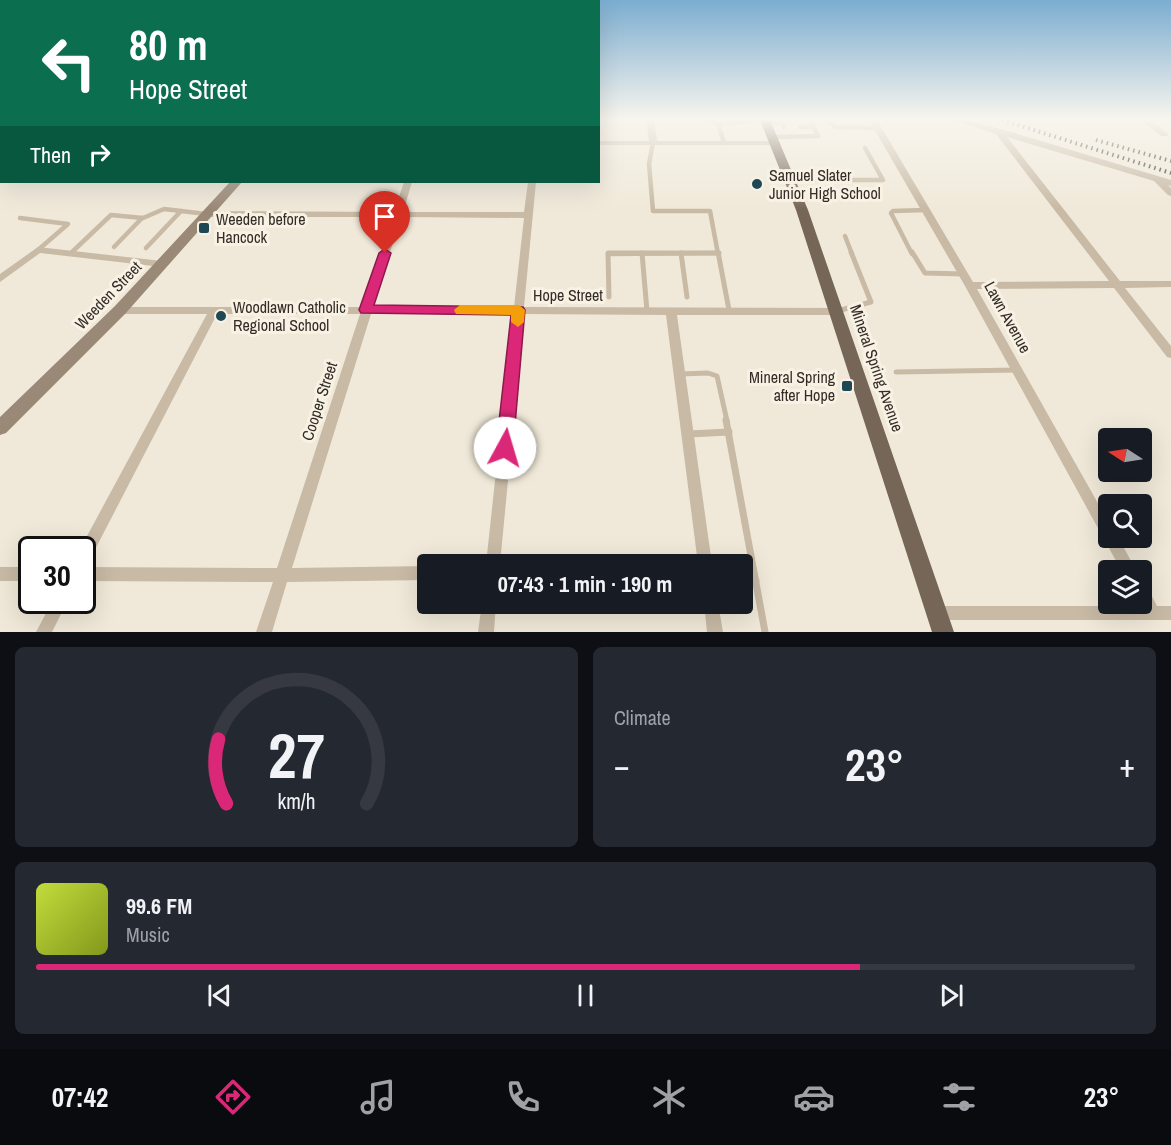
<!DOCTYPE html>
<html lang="en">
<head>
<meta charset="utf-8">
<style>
	:root { --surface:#171b24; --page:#242831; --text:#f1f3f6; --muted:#9ea1a6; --line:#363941; --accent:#db2777 }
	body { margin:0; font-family:"Archivo Narrow",sans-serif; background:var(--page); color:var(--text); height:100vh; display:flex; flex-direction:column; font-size:22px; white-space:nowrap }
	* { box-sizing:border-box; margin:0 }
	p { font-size:20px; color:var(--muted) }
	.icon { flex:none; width:33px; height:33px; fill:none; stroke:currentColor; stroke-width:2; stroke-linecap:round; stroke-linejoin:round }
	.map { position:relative; height:632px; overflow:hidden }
	.sheet { display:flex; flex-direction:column; gap:15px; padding:15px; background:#0d0f14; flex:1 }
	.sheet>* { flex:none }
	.guide { position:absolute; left:0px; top:0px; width:600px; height:183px; box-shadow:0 6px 24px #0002; background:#0b6e4f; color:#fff; overflow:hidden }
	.needle { width:39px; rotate:282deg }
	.fabs { position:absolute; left:1098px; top:428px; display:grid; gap:12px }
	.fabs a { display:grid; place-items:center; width:54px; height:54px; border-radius:6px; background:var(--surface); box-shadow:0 6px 24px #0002; font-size:30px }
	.speed { position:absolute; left:18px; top:536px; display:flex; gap:12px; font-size:30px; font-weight:700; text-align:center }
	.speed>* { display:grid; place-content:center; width:78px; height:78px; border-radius:50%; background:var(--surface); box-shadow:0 6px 24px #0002; line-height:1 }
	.speed .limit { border:3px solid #111; border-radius:9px; background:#fff; color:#111 }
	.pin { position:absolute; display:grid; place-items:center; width:51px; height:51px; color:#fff; margin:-62px -26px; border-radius:50% 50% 50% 0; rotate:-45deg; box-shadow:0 0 6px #0007 }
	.pin .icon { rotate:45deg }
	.me { position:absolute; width:66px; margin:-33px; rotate:6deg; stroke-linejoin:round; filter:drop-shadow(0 0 4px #0008) }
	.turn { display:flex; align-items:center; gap:21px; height:126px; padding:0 30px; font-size:27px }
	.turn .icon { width:78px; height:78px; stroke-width:2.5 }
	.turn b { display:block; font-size:42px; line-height:51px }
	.then { display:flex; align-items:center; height:57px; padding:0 30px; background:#0003; gap:12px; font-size:22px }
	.big { font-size:45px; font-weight:800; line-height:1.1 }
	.sheet .widget { flex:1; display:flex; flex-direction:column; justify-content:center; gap:9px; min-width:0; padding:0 21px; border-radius:9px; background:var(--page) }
	.sheet .dial { align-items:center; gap:0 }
	.dial svg { height:156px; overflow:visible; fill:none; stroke:var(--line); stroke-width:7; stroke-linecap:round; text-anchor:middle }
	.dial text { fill:var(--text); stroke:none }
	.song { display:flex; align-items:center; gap:18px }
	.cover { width:72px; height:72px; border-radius:9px; background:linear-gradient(135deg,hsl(70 70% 55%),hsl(70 70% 35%)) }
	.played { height:6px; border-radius:3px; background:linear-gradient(90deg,var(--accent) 75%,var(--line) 75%) }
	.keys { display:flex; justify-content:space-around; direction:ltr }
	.heat { display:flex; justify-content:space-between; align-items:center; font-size:33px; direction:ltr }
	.sheet .tiles { flex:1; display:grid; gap:15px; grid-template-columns:1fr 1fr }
	.widget:last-child { grid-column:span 2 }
	.trip { position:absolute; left:417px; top:554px; width:336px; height:60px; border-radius:6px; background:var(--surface); box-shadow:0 6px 24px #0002; font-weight:800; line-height:60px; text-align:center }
	.tab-bar { display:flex; height:96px; justify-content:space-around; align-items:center; background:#090b0e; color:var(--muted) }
	.tab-bar .icon { width:42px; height:42px }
	.tab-bar .selected { color:var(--accent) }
	.tab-bar b { font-size:27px; color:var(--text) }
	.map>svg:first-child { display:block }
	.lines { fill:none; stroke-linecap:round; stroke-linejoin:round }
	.lane-far2 { stroke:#c8baa5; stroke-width:4.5 }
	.lane-far1 { stroke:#c8baa5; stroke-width:5 }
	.lane { stroke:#c8baa5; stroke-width:7 }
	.street { fill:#c8baa5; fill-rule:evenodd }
	.secondary { fill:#9b8977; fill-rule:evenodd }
	.primary { fill:#766657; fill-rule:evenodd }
	.rail { stroke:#342c26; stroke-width:4; stroke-dasharray:1.5 4; stroke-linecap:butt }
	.route { fill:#db2777; stroke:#8e194d; stroke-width:1.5 }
	.slow { fill:#f59e0b }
	.poi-dot { fill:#1d4854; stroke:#f8f2e5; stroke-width:2 }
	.labels { text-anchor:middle; stroke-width:6; stroke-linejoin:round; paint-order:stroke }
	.poi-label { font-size:16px; fill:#342c26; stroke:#f8f2e5; text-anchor:start }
	.street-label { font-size:16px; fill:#342c26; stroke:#f8f2e5 }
</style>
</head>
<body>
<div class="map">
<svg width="1171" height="632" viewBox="0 0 1171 632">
	<rect width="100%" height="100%" fill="#f0e9d9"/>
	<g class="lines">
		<g class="lane-far2">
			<polyline points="709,120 718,124 758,120"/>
			<polyline points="828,120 835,127 878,128"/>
			<polyline points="766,123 783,123 784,127"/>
			<polyline points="718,124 724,143"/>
			<polyline points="800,127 814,127"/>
			<polyline points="771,137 818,136 811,120"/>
			<polyline points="653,143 649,164 653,211 710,211 718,254"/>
			<polyline points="790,180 883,180 865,148"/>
			<polyline points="181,211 206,214"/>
			<polyline points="20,218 68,224 38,250"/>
			<polyline points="845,236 852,254"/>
			<polyline points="114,247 142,218"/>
			<polyline points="71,253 111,215 143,218 164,209 181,211 146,248"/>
			<polyline points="608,254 719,253"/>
			<polyline points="912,254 891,213 893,211 926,210"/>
		</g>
		<g class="lane-far1">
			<polyline points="718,252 729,310"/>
			<polyline points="912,252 925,273 963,274"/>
			<polyline points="642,253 647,311"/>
			<polyline points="681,253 687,297"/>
			<polyline points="609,297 608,253 719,253"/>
			<polyline points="837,311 871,302 851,252"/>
			<polyline points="896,372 1017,370"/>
			<polyline points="680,374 708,373 717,376 727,421"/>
		</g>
		<g class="lane">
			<polyline points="726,420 765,632"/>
			<polyline points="689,434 729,432"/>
			<polyline points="742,582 756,581"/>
		</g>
		<g class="street">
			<polygon points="646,120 654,120 657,141 774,141 778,143 774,145 598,145 598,141 649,141"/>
			<polygon points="869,120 877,120 973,282 1109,281 996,134 954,120 966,120 1001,129 1171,180 1171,186 1168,185 1171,188 1171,196 1168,195 1154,181 1007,137 1120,281 1171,281 1171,287 1125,288 1171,346 1171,358 1167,357 1114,288 977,289 1108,521 1108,537 1118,537 1136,570 1121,570 965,286"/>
			<polygon points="1141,120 1150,120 1168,134 1167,136 1161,136"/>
			<rect x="0" y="131" width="2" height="5"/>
			<rect x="0" y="155" width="2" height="4"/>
			<path d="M404 182H412L403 212H524L528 182H536L524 307 841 308 842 311 841 314 837 315H677L712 564H698L666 315 524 314 500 564H486L513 314H371L292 568 428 566V580L287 582 272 632H256L273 582 82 581V567L277 568 360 314H217L87 565 82 567V549H80L207 314H120L115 310 116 307H363L392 217H208L204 214 208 211 394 212ZM401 217 524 218 514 307H373Z"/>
			<polygon points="38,247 162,261 167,264 162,267 40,253 0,282 0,274"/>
			<rect x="0" y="567" width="32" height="14"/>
			<polygon points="1142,585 1147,587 1157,606 1171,606 1171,620 936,620 931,618 929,613 931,608 936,606 1141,606 1140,603 1142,603"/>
			<polygon points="53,600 68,600 52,632 36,632"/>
			<polygon points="482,603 496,603 494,632 478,632"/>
			<polygon points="704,603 718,603 723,632 707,632"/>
		</g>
		<polygon class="secondary" points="230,182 242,182 125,314 6,433 0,435 0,417 115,306"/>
		<polygon class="primary" points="760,120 770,120 808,210 954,632 932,632 796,210"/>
		<g class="rail">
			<polyline points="1002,120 1171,173"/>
			<polyline points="1096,140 1171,161"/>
		</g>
	</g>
	<linearGradient id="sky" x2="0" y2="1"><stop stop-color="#7badd0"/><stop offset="0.57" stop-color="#f8f5ee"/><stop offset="1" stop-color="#f8f5ee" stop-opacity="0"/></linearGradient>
	<rect width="1171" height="209" fill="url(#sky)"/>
	<polygon class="route" points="385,249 391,253 374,305 523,307 525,310 513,448 510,453 505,456 499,453 496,448 511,315 361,313 359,310 379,253"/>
	<polygon class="slow" points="460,305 519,305 525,310 524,322 518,327 511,322 511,315 456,314 454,310"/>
	<g class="poi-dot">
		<circle cx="757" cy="184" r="6"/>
		<rect x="198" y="222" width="12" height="12" rx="3"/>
		<circle cx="221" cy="316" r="6"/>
		<rect x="841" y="380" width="12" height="12" rx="3"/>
	</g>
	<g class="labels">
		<g class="poi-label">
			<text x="769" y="181">Samuel Slater<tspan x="769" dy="18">Junior High School</tspan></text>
			<text x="216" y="225">Weeden before<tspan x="216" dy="18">Hancock</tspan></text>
			<text x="233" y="313">Woodlawn Catholic<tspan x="233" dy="18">Regional School</tspan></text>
			<text x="835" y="383" text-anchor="end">Mineral Spring<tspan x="835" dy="18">after Hope</tspan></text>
		</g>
		<g class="street-label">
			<text transform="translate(108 295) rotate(-46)" y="6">Weeden Street</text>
			<text x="568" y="301">Hope Street</text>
			<text transform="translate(1008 317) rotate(61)" y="6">Lawn Avenue</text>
			<text transform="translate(877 368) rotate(71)" y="6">Mineral Spring Avenue</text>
			<text transform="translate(319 401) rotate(-72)" y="6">Cooper Street</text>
		</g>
	</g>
</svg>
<div class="fabs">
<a><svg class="needle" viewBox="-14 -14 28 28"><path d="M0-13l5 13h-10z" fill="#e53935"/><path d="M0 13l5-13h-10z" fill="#9ea1a6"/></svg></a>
<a><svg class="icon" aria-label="search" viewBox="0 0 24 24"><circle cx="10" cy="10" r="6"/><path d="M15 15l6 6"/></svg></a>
<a><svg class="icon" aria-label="layers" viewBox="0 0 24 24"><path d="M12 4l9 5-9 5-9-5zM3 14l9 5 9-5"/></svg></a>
</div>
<div class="speed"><div class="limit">30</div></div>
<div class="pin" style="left:385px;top:253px;background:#d93025"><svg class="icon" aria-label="arrive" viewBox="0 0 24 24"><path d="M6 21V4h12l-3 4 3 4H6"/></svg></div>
<svg class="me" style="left:505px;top:448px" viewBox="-20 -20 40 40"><circle r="19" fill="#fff"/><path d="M0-13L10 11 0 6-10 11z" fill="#db2777"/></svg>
<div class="trip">07:43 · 1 min · 190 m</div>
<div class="guide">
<div class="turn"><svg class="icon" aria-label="left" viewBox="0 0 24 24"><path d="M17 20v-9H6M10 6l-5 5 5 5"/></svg><div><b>80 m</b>Hope Street</div></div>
<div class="then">Then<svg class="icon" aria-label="right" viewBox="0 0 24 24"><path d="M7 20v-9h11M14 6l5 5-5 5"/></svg></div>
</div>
</div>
<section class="sheet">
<div class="tiles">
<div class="widget dial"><svg viewBox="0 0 100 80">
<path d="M14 69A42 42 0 1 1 86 69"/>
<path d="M14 69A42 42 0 0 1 10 36" stroke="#db2777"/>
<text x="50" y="56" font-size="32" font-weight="700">27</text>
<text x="50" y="72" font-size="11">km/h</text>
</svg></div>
<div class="widget"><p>Climate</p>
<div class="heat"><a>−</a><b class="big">23°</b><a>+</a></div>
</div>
<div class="widget">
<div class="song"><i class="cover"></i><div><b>99.6 FM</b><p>Music</p></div></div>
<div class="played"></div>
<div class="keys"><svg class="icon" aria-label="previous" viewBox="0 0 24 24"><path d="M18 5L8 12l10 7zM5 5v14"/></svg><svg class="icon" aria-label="pause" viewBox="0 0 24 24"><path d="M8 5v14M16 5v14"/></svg><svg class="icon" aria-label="next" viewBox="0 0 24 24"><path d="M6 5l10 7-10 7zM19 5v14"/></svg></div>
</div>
</div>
</section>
<nav class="tab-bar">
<b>07:42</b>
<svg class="icon selected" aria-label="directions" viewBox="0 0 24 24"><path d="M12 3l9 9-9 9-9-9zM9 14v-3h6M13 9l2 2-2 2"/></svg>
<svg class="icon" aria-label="music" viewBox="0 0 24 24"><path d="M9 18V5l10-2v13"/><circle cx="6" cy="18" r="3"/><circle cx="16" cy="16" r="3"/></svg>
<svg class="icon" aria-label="phone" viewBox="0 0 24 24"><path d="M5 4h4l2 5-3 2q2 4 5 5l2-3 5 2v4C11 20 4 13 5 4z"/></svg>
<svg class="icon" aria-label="climate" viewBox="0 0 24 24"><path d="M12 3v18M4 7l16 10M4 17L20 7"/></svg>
<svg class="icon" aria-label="car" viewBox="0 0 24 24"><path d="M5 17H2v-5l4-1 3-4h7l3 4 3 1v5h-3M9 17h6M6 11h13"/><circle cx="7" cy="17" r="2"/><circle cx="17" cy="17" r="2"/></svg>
<svg class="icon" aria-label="filters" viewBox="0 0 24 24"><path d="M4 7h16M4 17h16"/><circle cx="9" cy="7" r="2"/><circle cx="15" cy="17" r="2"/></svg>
<b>23°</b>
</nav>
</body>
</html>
